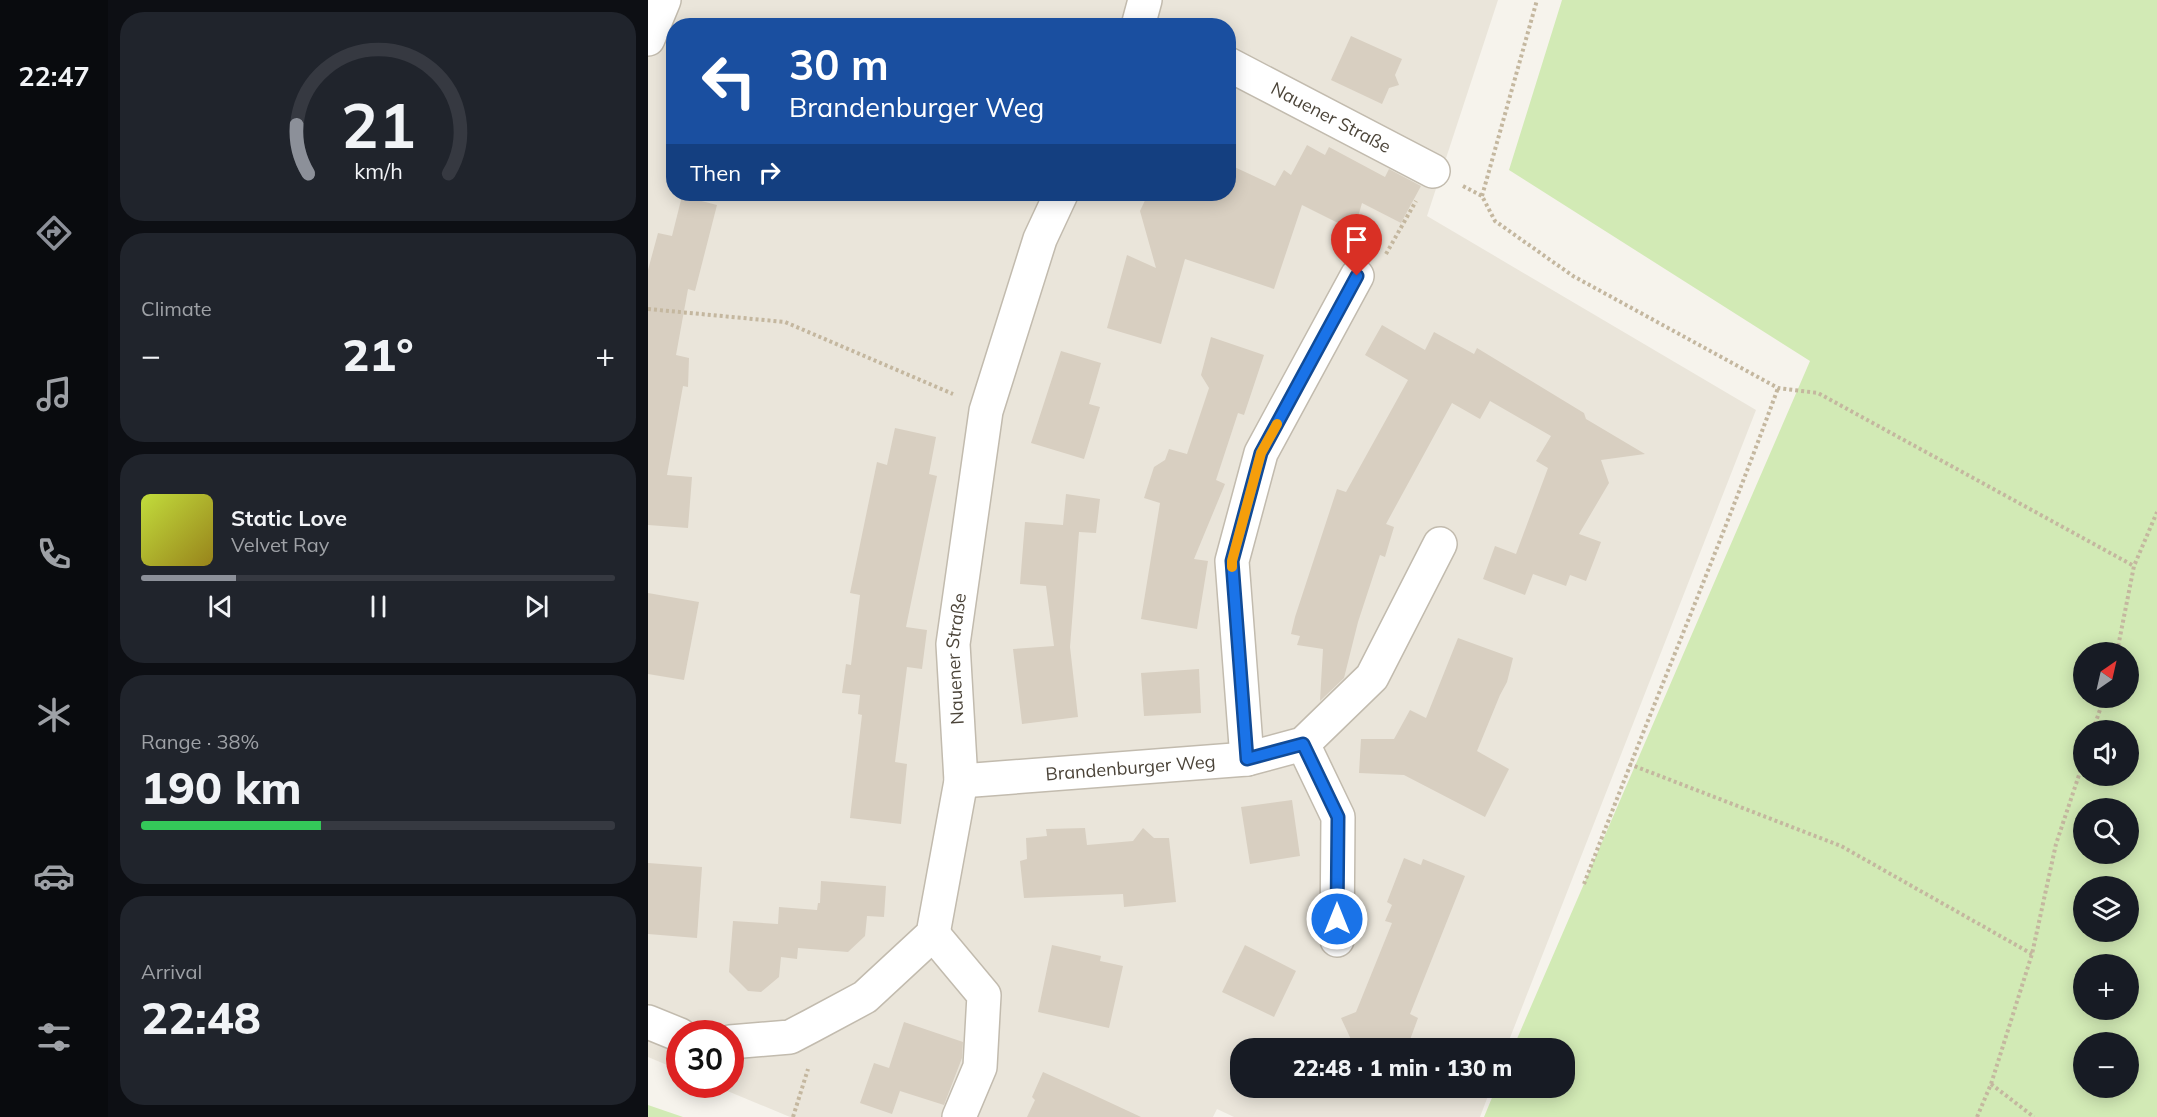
<!DOCTYPE html>
<html lang="en">
<head>
<meta charset="utf-8">
<style>
	:root { --surface:#171b24; --page:#20242c; --text:#f1f3f6; --muted:#9ea1a6; --line:#363941; --accent:#8c9099 }
	body { margin:0; font-family:Mulish,sans-serif; background:var(--page); color:var(--text); height:100vh; display:flex; flex-direction:column; font-size:22px; white-space:nowrap }
	* { box-sizing:border-box; margin:0 }
	p { font-size:20px; color:var(--muted) }
	.icon { flex:none; width:33px; height:33px; fill:none; stroke:currentColor; stroke-width:2; stroke-linecap:round; stroke-linejoin:round }
	.map { position:relative; flex:1; overflow:hidden }
	.drawer { display:flex; flex-direction:column; gap:12px; padding:12px; background:#0d0f14; width:540px }
	.drawer>* { flex:none }
	.top-card { position:absolute; left:18px; top:18px; width:570px; height:183px; border-radius:24px; box-shadow:0 3px 15px #0003; background:#1a4fa0; color:#fff; overflow:hidden }
	.needle { width:39px; rotate:34deg }
	.tools { position:absolute; left:1425px; top:642px; display:grid; gap:12px }
	.tools a { display:grid; place-items:center; width:66px; height:66px; border-radius:50%; background:var(--surface); box-shadow:0 3px 15px #0003; font-size:30px }
	.speed { position:absolute; left:18px; top:1020px; display:flex; gap:12px; font-size:30px; font-weight:700; text-align:center }
	.speed>* { display:grid; place-content:center; width:78px; height:78px; border-radius:50%; background:var(--surface); box-shadow:0 3px 15px #0003; line-height:1 }
	.speed .limit { border:9px solid #d22; background:#fff; color:#111 }
	.pin { position:absolute; display:grid; place-items:center; width:51px; height:51px; color:#fff; margin:-62px -26px; border-radius:50% 50% 50% 0; rotate:-45deg; box-shadow:0 0 6px #0007 }
	.pin .icon { rotate:45deg }
	.me { position:absolute; width:66px; margin:-33px; rotate:0deg; stroke-linejoin:round; filter:drop-shadow(0 0 4px #0008) }
	.turn { display:flex; align-items:center; gap:21px; height:126px; padding:0 24px; font-size:27px }
	.turn .icon { width:78px; height:78px; stroke-width:2.5 }
	.turn b { display:block; font-size:42px; line-height:51px }
	.then { display:flex; align-items:center; height:57px; padding:0 24px; background:#0003; gap:12px; font-size:22px }
	.big { font-size:45px; font-weight:800; line-height:1.1 }
	.drawer .widget { flex:1; display:flex; flex-direction:column; justify-content:center; gap:9px; min-width:0; padding:0 21px; border-radius:24px; background:var(--page) }
	.drawer .dial { align-items:center; gap:0 }
	.dial svg { height:156px; overflow:visible; fill:none; stroke:var(--line); stroke-width:7; stroke-linecap:round; text-anchor:middle }
	.dial text { fill:var(--text); stroke:none }
	.song { display:flex; align-items:center; gap:18px }
	.cover { width:72px; height:72px; border-radius:9px; background:linear-gradient(135deg,hsl(70 70% 55%),hsl(50 70% 35%)) }
	.played { height:6px; border-radius:3px; background:linear-gradient(90deg,var(--accent) 20%,var(--line) 20%) }
	.keys { display:flex; justify-content:space-around; direction:ltr }
	.heat { display:flex; justify-content:space-between; align-items:center; font-size:33px; direction:ltr }
	.charge { height:9px; border-radius:4px; background:linear-gradient(90deg,#34c759 38%,var(--line) 0) }
	.trip { position:absolute; left:582px; top:1038px; width:345px; height:60px; border-radius:24px; background:var(--surface); box-shadow:0 3px 15px #0003; font-weight:800; line-height:60px; text-align:center }
	main { display:flex; flex:1; min-height:0 }
	.menu { display:flex; flex-direction:column; width:108px; justify-content:space-around; align-items:center; background:#090b0e; color:var(--muted) }
	.menu .icon { width:42px; height:42px }
	.menu .current { color:var(--accent) }
	.menu b { font-size:27px; color:var(--text) }
	.map>svg:first-child { display:block }
	.residential { fill:#eae5da; fill-rule:evenodd }
	.green { fill:#d2eab5; fill-rule:evenodd }
	.building { fill:#d8cfc1 }
	.lines { fill:none; stroke-linecap:round; stroke-linejoin:round }
	.minor-casing { stroke:#c2bbae; stroke-width:36 }
	.path { stroke:#c4b79f; stroke-width:4; stroke-dasharray:3 3; stroke-linecap:butt }
	.minor { stroke:#fff; stroke-width:33 }
	.route-casing { stroke:#114b97; stroke-width:15 }
	.route { stroke:#1a73e8; stroke-width:10 }
	.slow { stroke:#f59e0b; stroke-width:10 }
	.labels { text-anchor:middle; stroke-width:4.5; stroke-linejoin:round; paint-order:stroke }
	.street-label { font-size:18px; fill:#4b4439; stroke:#fff }
</style>
</head>
<body>
<main>
<nav class="menu">
<b>22:47</b>
<svg class="icon current" aria-label="directions" viewBox="0 0 24 24"><path d="M12 3l9 9-9 9-9-9zM9 14v-3h6M13 9l2 2-2 2"/></svg>
<svg class="icon" aria-label="music" viewBox="0 0 24 24"><path d="M9 18V5l10-2v13"/><circle cx="6" cy="18" r="3"/><circle cx="16" cy="16" r="3"/></svg>
<svg class="icon" aria-label="phone" viewBox="0 0 24 24"><path d="M5 4h4l2 5-3 2q2 4 5 5l2-3 5 2v4C11 20 4 13 5 4z"/></svg>
<svg class="icon" aria-label="climate" viewBox="0 0 24 24"><path d="M12 3v18M4 7l16 10M4 17L20 7"/></svg>
<svg class="icon" aria-label="car" viewBox="0 0 24 24"><path d="M5 17H2v-5l4-1 3-4h7l3 4 3 1v5h-3M9 17h6M6 11h13"/><circle cx="7" cy="17" r="2"/><circle cx="17" cy="17" r="2"/></svg>
<svg class="icon" aria-label="filters" viewBox="0 0 24 24"><path d="M4 7h16M4 17h16"/><circle cx="9" cy="7" r="2"/><circle cx="15" cy="17" r="2"/></svg>
</nav>
<section class="drawer">
<div class="widget dial"><svg viewBox="0 0 100 80">
<path d="M14 69A42 42 0 1 1 86 69"/>
<path d="M14 69A42 42 0 0 1 8 44" stroke="#8c9099"/>
<text x="50" y="56" font-size="32" font-weight="700">21</text>
<text x="50" y="72" font-size="11">km/h</text>
</svg></div>
<div class="widget"><p>Climate</p>
<div class="heat"><a>−</a><b class="big">21°</b><a>+</a></div>
</div>
<div class="widget">
<div class="song"><i class="cover"></i><div><b>Static Love</b><p>Velvet Ray</p></div></div>
<div class="played"></div>
<div class="keys"><svg class="icon" aria-label="previous" viewBox="0 0 24 24"><path d="M18 5L8 12l10 7zM5 5v14"/></svg><svg class="icon" aria-label="pause" viewBox="0 0 24 24"><path d="M8 5v14M16 5v14"/></svg><svg class="icon" aria-label="next" viewBox="0 0 24 24"><path d="M6 5l10 7-10 7zM19 5v14"/></svg></div>
</div>
<div class="widget"><p>Range · 38%</p><b class="big">190 km</b><div class="charge"></div></div>
<div class="widget"><p>Arrival</p><b class="big">22:48</b></div>
</section>
<div class="map">
<svg width="1509" height="1117" viewBox="0 0 1509 1117">
	<rect width="100%" height="100%" fill="#f6f3ec"/>
	<path class="residential" d="M0 0H850L779 216 1108 410 858 1048H592V1088H843L832 1117H586L569 1109 565 1117H142L65 1085 82 1084V1034H32L31 1070 0 1057ZM26 26H580V194H26Z"/>
	<g class="green">
		<path d="M914 0H1509V1117H836L848 1088H916V1048H865L1162 361 861 170ZM1436 652H1480V698H1436ZM1436 730H1480V776H1436ZM1436 808H1480V854H1436ZM1436 886H1480V932H1436ZM1436 964H1480V1010H1436ZM1436 1042H1480V1088H1436Z"/>
		<polygon points="0,1105 35,1117 0,1117"/>
	</g>
	<g class="building">
		<polygon points="703,36 754,59 747,75 751,85 741,88 734,104 683,80"/>
		<polygon points="659,145 677,155 681,147 737,177 741,169 773,186 753,223 714,203 706,231 654,205 626,289 537,259 513,344 459,328 479,255 508,268 492,211 500,194 580,194 580,164 627,186 636,170 643,175"/>
		<polygon points="34,196 69,205 47,291 40,289 28,355 41,358 40,387 35,386 19,475 44,477 40,528 0,525 0,270 10,233 24,236"/>
		<polygon points="734,325 777,350 786,332 826,354 829,348 936,413 938,419 997,454 953,460 961,483 931,534 953,542 938,581 922,575 918,586 885,574 877,595 835,579 847,546 868,554 900,468 888,461 903,436 842,401 832,419 804,403 738,524 746,527 737,557 732,555 710,622 696,678 672,701 675,649 649,645 652,636 643,634 647,617 689,489 698,492 760,380 717,355"/>
		<polygon points="563,337 616,355 596,415 590,413 568,480 577,484 546,559 560,561 549,629 493,619 512,503 496,498 506,467 517,460 521,449 539,454 561,388 553,375"/>
		<polygon points="413,351 453,363 441,404 452,407 436,459 383,443"/>
		<polygon points="247,428 288,437 281,474 289,476 258,627 279,630 274,669 259,667 247,762 259,764 253,824 202,818 214,715 210,714 212,695 194,693 198,664 203,665 212,595 202,593 229,462 239,465"/>
		<polygon points="418,494 452,499 448,533 431,532 422,647 430,717 374,724 365,649 406,646 398,586 372,584 377,522 415,525"/>
		<polygon points="0,593 51,602 36,680 0,674"/>
		<polygon points="810,638 865,658 859,682 852,695 829,751 861,769 837,817 756,775 711,773 713,739 746,739 762,710 778,718"/>
		<polygon points="551,669 553,713 496,716 493,673"/>
		<polygon points="644,800 652,856 602,864 593,807"/>
		<polygon points="437,828 439,845 485,841 495,828 506,838 521,838 528,902 476,907 475,894 376,898 372,861 379,859 378,838 399,836 398,829"/>
		<polygon points="756,858 773,865 775,859 817,876 762,1014 770,1018 759,1048 707,1048 693,1018 708,1012 744,923 737,921 744,905 739,902"/>
		<polygon points="0,863 54,867 49,938 0,934"/>
		<polygon points="173,881 238,886 236,917 219,916 217,936 200,952 150,948 149,959 133,957 131,977 113,992 100,991 81,972 85,921 130,924 131,907 169,910 170,903 172,903"/>
		<polygon points="404,945 453,956 452,961 475,966 461,1028 390,1012"/>
		<polygon points="597,945 648,971 626,1017 574,992"/>
		<polygon points="256,1022 315,1042 314,1058 296,1105 252,1091 244,1114 212,1103 226,1063 241,1068"/>
		<polygon points="395,1072 435,1090 493,1117 379,1117 387,1100 384,1097"/>
	</g>
	<g class="lines">
		<g class="minor-casing">
			<g id="minor">
				<polyline points="490,26 497,0"/>
				<polyline points="0,39 16,0"/>
				<path id="s1" d="M580 64 785 171"/>
				<polyline points="655,744 690,817 689,940"/>
				<polyline points="599,759 584,561 613,453 709,276"/>
				<path id="s2" d="M313 781 599 759 655 744 724 677 792 544"/>
				<polyline points="285,934 336,995 332,1067 311,1117"/>
				<polyline points="0,1022 32,1035"/>
				<path id="s3" d="M82 1042 142 1037 163 1026 217 997 285 934 313 781 305 644 338 411 392 239 413 194"/>
			</g>
		</g>
		<g class="path">
			<polyline points="815,186 834,196 847,221 925,276 1130,388 1170,393 1486,566"/>
			<polyline points="834,196 889,0"/>
			<polyline points="738,254 768,201"/>
			<polyline points="0,309 137,322 305,394"/>
			<polyline points="1469,652 1486,566 1509,512"/>
			<polyline points="1445,730 1456,698"/>
			<polyline points="981,764 1193,846 1384,954"/>
			<path d="M936 884C999 718 1069 555 1130 388"/>
			<polyline points="1343,1084 1386,1117"/>
			<polyline points="145,1117 160,1069"/>
			<polyline points="1329,1117 1343,1084 1384,954 1408,844 1436,760"/>
		</g>
		<use href="#minor" class="minor"/>
	</g>
	<g class="lines">
		<g class="route-casing">
			<polyline id="route" points="689,919 690,817 655,744 599,759 584,561 613,453 709,276"/>
		</g>
		<use href="#route" class="route"/>
		<polyline class="slow" points="584,567 584,561 613,453 629,424"/>
	</g>
	<g class="labels">
		<g class="street-label">
			<text dy="6" stroke="none"><textPath href="#s1" startOffset="116">Nauener Straße</textPath></text>
			<text dy="6" stroke="none"><textPath href="#s3" startOffset="516">Nauener Straße</textPath></text>
			<text dy="6" stroke="none"><textPath href="#s2" startOffset="170">Brandenburger Weg</textPath></text>
		</g>
	</g>
</svg>
<div class="tools">
<a><svg class="needle" viewBox="-14 -14 28 28"><path d="M0-13l5 13h-10z" fill="#e53935"/><path d="M0 13l5-13h-10z" fill="#9ea1a6"/></svg></a>
<a><svg class="icon" aria-label="sound" viewBox="0 0 24 24"><path d="M4 9h4l5-4v14l-5-4H4zM17 9q2 3 0 6"/></svg></a>
<a><svg class="icon" aria-label="search" viewBox="0 0 24 24"><circle cx="10" cy="10" r="6"/><path d="M15 15l6 6"/></svg></a>
<a><svg class="icon" aria-label="layers" viewBox="0 0 24 24"><path d="M12 4l9 5-9 5-9-5zM3 14l9 5 9-5"/></svg></a>
<a>+</a>
<a>−</a>
</div>
<div class="speed"><div class="limit">30</div></div>
<div class="pin" style="left:709px;top:276px;background:#d93025"><svg class="icon" aria-label="arrive" viewBox="0 0 24 24"><path d="M6 21V4h12l-3 4 3 4H6"/></svg></div>
<svg class="me" style="left:689px;top:919px" viewBox="-20 -20 40 40"><circle r="17" fill="#1a73e8" stroke="#fff" stroke-width="3"/><path d="M0-11L8 9 0 5-8 9z" fill="#fff"/></svg>
<div class="trip">22:48 · 1 min · 130 m</div>
<div class="top-card">
<div class="turn"><svg class="icon" aria-label="left" viewBox="0 0 24 24"><path d="M17 20v-9H6M10 6l-5 5 5 5"/></svg><div><b>30 m</b>Brandenburger Weg</div></div>
<div class="then">Then<svg class="icon" aria-label="right" viewBox="0 0 24 24"><path d="M7 20v-9h11M14 6l5 5-5 5"/></svg></div>
</div>
</div>
</main>
</body>
</html>
